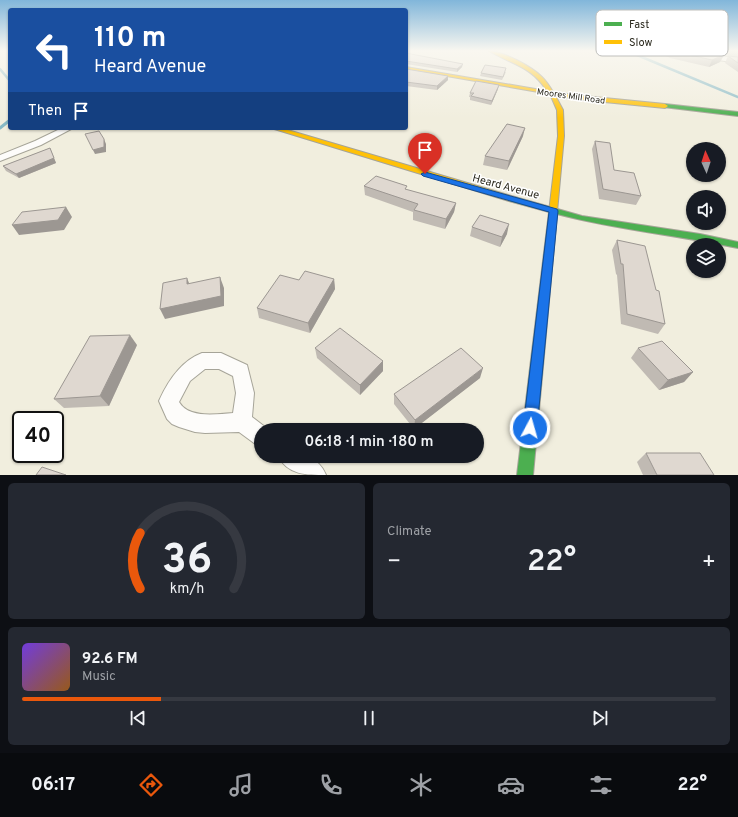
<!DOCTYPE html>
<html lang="en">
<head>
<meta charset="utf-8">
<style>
	:root { --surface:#171b24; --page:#242831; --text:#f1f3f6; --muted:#9ea1a6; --line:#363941; --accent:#ea580c }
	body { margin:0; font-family:Overpass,sans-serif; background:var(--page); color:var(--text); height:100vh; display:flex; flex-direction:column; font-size:15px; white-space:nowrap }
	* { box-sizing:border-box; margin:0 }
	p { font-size:13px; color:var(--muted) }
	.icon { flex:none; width:22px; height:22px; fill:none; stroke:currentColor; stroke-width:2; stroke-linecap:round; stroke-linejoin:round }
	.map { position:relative; height:475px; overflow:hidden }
	.panel { display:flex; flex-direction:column; gap:8px; padding:8px; background:#0d0f14; flex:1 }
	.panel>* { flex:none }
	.hud { position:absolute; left:8px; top:8px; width:400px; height:122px; border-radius:4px; box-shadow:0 1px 3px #0004; background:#1a4fa0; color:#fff; overflow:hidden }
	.needle { width:26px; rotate:357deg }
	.tools { position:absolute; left:686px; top:142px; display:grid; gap:8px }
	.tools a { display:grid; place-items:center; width:40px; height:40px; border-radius:50%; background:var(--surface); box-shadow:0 1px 3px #0004; font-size:20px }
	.speed { position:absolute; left:12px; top:411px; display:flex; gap:8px; font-size:20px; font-weight:700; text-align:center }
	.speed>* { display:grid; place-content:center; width:52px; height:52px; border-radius:50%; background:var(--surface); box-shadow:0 1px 3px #0004; line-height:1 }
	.speed .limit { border:2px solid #111; border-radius:6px; background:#fff; color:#111 }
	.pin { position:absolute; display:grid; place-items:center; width:34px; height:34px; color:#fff; margin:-41px -17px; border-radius:50% 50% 50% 0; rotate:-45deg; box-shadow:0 0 4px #0007 }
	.pin .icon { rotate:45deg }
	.me { position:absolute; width:44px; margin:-22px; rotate:6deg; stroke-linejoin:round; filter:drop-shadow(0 0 3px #0008) }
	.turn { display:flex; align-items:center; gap:14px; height:84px; padding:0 20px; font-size:18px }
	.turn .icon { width:52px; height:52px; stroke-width:2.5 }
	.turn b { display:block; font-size:28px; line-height:34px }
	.then { display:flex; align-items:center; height:38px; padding:0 20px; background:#0003; gap:8px; font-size:15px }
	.big { font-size:30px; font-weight:600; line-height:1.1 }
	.panel .widget { flex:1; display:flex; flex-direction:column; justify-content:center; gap:6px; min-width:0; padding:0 14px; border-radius:6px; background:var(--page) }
	.panel .dial { align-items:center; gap:0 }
	.dial svg { height:104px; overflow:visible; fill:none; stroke:var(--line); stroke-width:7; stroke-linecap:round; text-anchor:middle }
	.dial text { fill:var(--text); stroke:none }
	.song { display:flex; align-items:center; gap:12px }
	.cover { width:48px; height:48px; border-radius:6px; background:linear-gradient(135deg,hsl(260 70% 55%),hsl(30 70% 35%)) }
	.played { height:4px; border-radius:2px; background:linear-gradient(90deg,var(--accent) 20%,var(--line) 20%) }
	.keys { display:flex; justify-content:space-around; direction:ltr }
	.heat { display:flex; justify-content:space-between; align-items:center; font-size:22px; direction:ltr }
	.panel .tiles { flex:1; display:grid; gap:8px; grid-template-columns:1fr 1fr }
	.widget:last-child { grid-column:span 2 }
	.trip { position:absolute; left:254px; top:423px; width:230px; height:40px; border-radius:20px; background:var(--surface); box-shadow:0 1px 3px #0004; font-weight:600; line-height:40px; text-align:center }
	.menu { display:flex; height:64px; justify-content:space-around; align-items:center; background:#090b0e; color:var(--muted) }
	.menu .icon { width:28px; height:28px }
	.menu .active { color:var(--accent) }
	.menu b { font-size:18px; color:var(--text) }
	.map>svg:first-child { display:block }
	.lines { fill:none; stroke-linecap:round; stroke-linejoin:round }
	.stream-far1 { stroke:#87b9c5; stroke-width:2.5 }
	.stream { stroke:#87b9c5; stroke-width:3 }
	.street-casing { stroke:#a6a498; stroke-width:2 }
	.fast-casing { stroke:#a6a498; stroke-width:2 }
	.slow-casing { stroke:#a6a498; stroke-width:2 }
	.street { fill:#fdfcfa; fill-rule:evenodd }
	.fast { fill:#4caf50; fill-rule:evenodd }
	.slow { fill:#ffc107; fill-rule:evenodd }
	.wall { fill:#c0bab3 }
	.shaded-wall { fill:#9c9792 }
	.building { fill:#dfd8d0; stroke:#9c9792 }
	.route { fill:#1a73e8; stroke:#114b97 }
	.labels { text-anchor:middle; stroke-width:3; stroke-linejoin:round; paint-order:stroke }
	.far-street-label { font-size:9px; fill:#2b291e; stroke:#fff }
	.street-label { font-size:11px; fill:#2b291e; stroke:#fff }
	.key { fill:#fff; stroke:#bfbfbc; stroke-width:1 }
	.key-label { font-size:11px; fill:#2b291e }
</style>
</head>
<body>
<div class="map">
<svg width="738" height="475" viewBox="0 0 738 475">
	<rect width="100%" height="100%" fill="#f1eede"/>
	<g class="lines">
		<g class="stream-far1">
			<polyline points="618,51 637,55 738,97"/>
			<polyline points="0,69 10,81"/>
		</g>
		<polyline class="stream" points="0,128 10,120"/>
		<g class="street-casing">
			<g id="street">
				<polygon points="685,51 695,51 738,59 738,63 705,58"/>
				<polygon points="62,128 73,128 41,145 0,161 0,155 35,141"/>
				<path d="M202 353H221L247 365 254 393 252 417 269 430H261V446L254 443 239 432 205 433 195 432 179 427 172 424 167 419 159 401C168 381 181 361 202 353ZM205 369H219L233 376 236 393 233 413C217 414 189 419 179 402L190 381Z"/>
				<path d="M278 456C298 456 317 453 326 475 306 475 288 475 278 456Z"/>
			</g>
		</g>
		<g class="fast-casing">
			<g id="fast">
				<polygon points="665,104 738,112 738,116 663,107 663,105"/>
				<path d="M509 197H515L582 216 700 234 738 242V248C678 235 616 230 557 214L533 475H517L549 212 509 201 508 199Z"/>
			</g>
		</g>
		<g class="slow-casing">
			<g id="slow">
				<path d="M489 51C503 51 532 67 542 77 546 81 550 87 553 92L574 95 665 104 668 106 665 108 574 99 555 95 563 110 564 136 557 212 556 214H550L549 212 558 136 557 110 550 94 406 69V67L547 91C531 66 513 65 489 51Z"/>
				<polygon points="271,128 281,128 515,197 516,199 515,201 509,201"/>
			</g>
		</g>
		<use href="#street" class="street"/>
		<use href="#fast" class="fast"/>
		<use href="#slow" class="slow"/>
	</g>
	<g class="wall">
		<polygon points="656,51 702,51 708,53 724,55 720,62 709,67 670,58"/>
		<polygon points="705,51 738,51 738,72 725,63 728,56 734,57"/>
		<polygon points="406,53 462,67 457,72 406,64"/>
		<polygon points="406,69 448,76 448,80 437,90 406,86"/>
		<polygon points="506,72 502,80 480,76 481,73"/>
		<polygon points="498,89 491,105 470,100 470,97 469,97 470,93"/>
		<polygon points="354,128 365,128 363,130"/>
		<polygon points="523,136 507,170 483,165 485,156"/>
		<polygon points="595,141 614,170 641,196 636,205 599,199 592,149"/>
		<polygon points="50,148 56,163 19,178 6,171 3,166"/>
		<polygon points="364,186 407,190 456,203 454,212 445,229 413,220 413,212 365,195"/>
		<polygon points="472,227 507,234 500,247 470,236"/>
		<polygon points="617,240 656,290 665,324 658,334 621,324 617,275 616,274 612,250"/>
		<polygon points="334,279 335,289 310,333 259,318 257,308 299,280"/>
		<polygon points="137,345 109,406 64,408 54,399"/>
		<polygon points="315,348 383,361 383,371 360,395 317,358"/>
		<polygon points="638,348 693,372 684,382 659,390 631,358"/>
		<polygon points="480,378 414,429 394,404 394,394"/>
		<polygon points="646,453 714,475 643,475 637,462"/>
	</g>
	<g class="shaded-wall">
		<polygon points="724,55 720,62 709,67 712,60"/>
		<polygon points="463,64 462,67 457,72 457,69"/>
		<polygon points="448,76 448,80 437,90 437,86"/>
		<polygon points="499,85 498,89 491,105 492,101"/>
		<polygon points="525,128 523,136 507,170 509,161"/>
		<polygon points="104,139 106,144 106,152 95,154 93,150"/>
		<polygon points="50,148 56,163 19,178 16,174"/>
		<polygon points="456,203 454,212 445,229 446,219"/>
		<polygon points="66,207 72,217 64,230 19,235 12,225"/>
		<polygon points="509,224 507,234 500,247 502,237"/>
		<polygon points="220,277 224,288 224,306 165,319 160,309"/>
		<polygon points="187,278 191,288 187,284"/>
		<polygon points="334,279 335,289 310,333 308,323"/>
		<polygon points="130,335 137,345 109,406 100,396"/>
		<polygon points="383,361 383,371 360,395 360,385"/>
		<polygon points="483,368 480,378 414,429 415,420"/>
		<polygon points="693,372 684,382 659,390 668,380"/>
	</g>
	<g class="building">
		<polygon points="672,51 702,51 708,53 724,55 712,60"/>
		<polygon points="406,53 463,64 457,69 406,61"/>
		<polygon points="728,56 738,57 738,63"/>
		<polygon points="485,65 506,68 503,77 481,73"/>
		<polygon points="406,69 448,76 437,86 406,82"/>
		<polygon points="476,81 499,85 492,101 471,96 474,93 470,93"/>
		<polygon points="507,124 525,128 509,161 485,156"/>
		<polygon points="99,131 104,139 104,147 93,150 85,134"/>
		<polygon points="595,141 610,143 614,170 634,173 641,196 603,189"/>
		<polygon points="50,148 54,158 16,174 3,166"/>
		<polygon points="376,176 407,186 405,189 456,203 446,219 414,210 418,204 364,186"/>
		<polygon points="66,207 58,220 12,225 22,212"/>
		<polygon points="480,215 509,224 502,237 472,227"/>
		<polygon points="617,240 645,246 656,290 659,291 665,324 627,314 623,264 621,264"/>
		<polygon points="305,271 334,279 308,323 257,308 280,275 299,280"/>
		<polygon points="220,277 221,296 160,309 163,283 187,278 187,284"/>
		<polygon points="340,328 383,361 360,385 315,348"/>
		<polygon points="130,335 100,396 54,399 90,336"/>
		<polygon points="662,341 693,372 668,380 638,348"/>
		<polygon points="461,348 483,368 415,420 394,394"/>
		<polygon points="646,453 700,453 714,475 657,475"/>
		<polygon points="42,467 66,475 36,475"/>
	</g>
	<linearGradient id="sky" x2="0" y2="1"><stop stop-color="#81b6da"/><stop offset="0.43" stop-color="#f9f7f0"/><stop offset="1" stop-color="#f9f7f0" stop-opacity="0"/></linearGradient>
	<rect width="738" height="118" fill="url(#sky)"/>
	<polygon class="route" points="425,172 557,209 558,211 537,428 535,433 530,436 525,433 523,428 549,212 423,176 421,174"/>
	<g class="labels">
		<g class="far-street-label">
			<text transform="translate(571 96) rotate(8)" y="3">Moores Mill Road</text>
		</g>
		<g class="street-label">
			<text transform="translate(506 186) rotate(15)" y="4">Heard Avenue</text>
		</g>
	</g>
	<rect x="596" y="10" width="132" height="46" rx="6" class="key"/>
	<rect x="604" y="22" width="18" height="4" fill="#4caf50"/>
	<rect x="604" y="40" width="18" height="4" fill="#ffc107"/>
	<g class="key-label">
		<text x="629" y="28">Fast</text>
		<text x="629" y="46">Slow</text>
	</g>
</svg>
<div class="tools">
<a><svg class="needle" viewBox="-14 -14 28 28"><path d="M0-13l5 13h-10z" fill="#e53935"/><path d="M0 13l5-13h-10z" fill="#9ea1a6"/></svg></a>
<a><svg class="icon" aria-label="sound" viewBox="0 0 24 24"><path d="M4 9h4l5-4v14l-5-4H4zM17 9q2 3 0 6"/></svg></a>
<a><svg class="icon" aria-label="layers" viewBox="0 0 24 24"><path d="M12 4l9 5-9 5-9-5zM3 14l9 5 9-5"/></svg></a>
</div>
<div class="speed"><div class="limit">40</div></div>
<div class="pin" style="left:425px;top:174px;background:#d93025"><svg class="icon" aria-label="arrive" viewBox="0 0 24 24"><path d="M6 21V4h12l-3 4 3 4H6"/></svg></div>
<svg class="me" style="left:530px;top:428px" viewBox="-20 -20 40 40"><circle r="17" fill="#1a73e8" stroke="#fff" stroke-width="3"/><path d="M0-11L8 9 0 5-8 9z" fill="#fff"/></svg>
<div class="trip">06:18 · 1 min · 180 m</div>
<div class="hud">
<div class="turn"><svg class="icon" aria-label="left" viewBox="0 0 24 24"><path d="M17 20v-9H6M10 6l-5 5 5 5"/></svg><div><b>110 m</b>Heard Avenue</div></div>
<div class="then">Then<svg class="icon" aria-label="arrive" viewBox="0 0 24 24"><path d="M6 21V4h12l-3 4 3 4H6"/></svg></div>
</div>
</div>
<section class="panel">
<div class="tiles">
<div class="widget dial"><svg viewBox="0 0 100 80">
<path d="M14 69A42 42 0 1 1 86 69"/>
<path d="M14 69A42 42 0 0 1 14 26" stroke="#ea580c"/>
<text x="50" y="56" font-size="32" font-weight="700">36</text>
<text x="50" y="72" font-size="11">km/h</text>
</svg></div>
<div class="widget"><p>Climate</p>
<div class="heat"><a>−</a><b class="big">22°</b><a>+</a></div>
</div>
<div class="widget">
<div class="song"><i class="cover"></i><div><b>92.6 FM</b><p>Music</p></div></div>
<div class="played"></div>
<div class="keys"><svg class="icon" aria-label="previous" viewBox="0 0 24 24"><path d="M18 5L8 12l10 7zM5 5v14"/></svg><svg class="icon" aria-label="pause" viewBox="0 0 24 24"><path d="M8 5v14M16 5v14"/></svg><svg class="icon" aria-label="next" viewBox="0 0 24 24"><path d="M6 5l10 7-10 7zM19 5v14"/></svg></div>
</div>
</div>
</section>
<nav class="menu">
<b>06:17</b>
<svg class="icon active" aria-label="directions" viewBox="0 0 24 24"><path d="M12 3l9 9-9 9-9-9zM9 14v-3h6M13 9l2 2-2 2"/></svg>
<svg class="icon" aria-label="music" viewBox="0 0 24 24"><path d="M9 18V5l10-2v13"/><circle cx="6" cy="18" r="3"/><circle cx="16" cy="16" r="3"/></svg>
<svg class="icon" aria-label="phone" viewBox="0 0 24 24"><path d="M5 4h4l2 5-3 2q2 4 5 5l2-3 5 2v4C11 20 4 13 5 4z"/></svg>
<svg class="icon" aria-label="climate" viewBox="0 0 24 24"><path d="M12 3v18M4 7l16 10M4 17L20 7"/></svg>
<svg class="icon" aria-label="car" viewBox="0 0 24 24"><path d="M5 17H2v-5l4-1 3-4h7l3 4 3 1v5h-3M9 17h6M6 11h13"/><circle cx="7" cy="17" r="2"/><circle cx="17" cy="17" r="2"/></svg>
<svg class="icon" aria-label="filters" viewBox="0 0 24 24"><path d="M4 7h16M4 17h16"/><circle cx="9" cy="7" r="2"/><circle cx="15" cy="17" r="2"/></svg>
<b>22°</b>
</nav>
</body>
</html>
